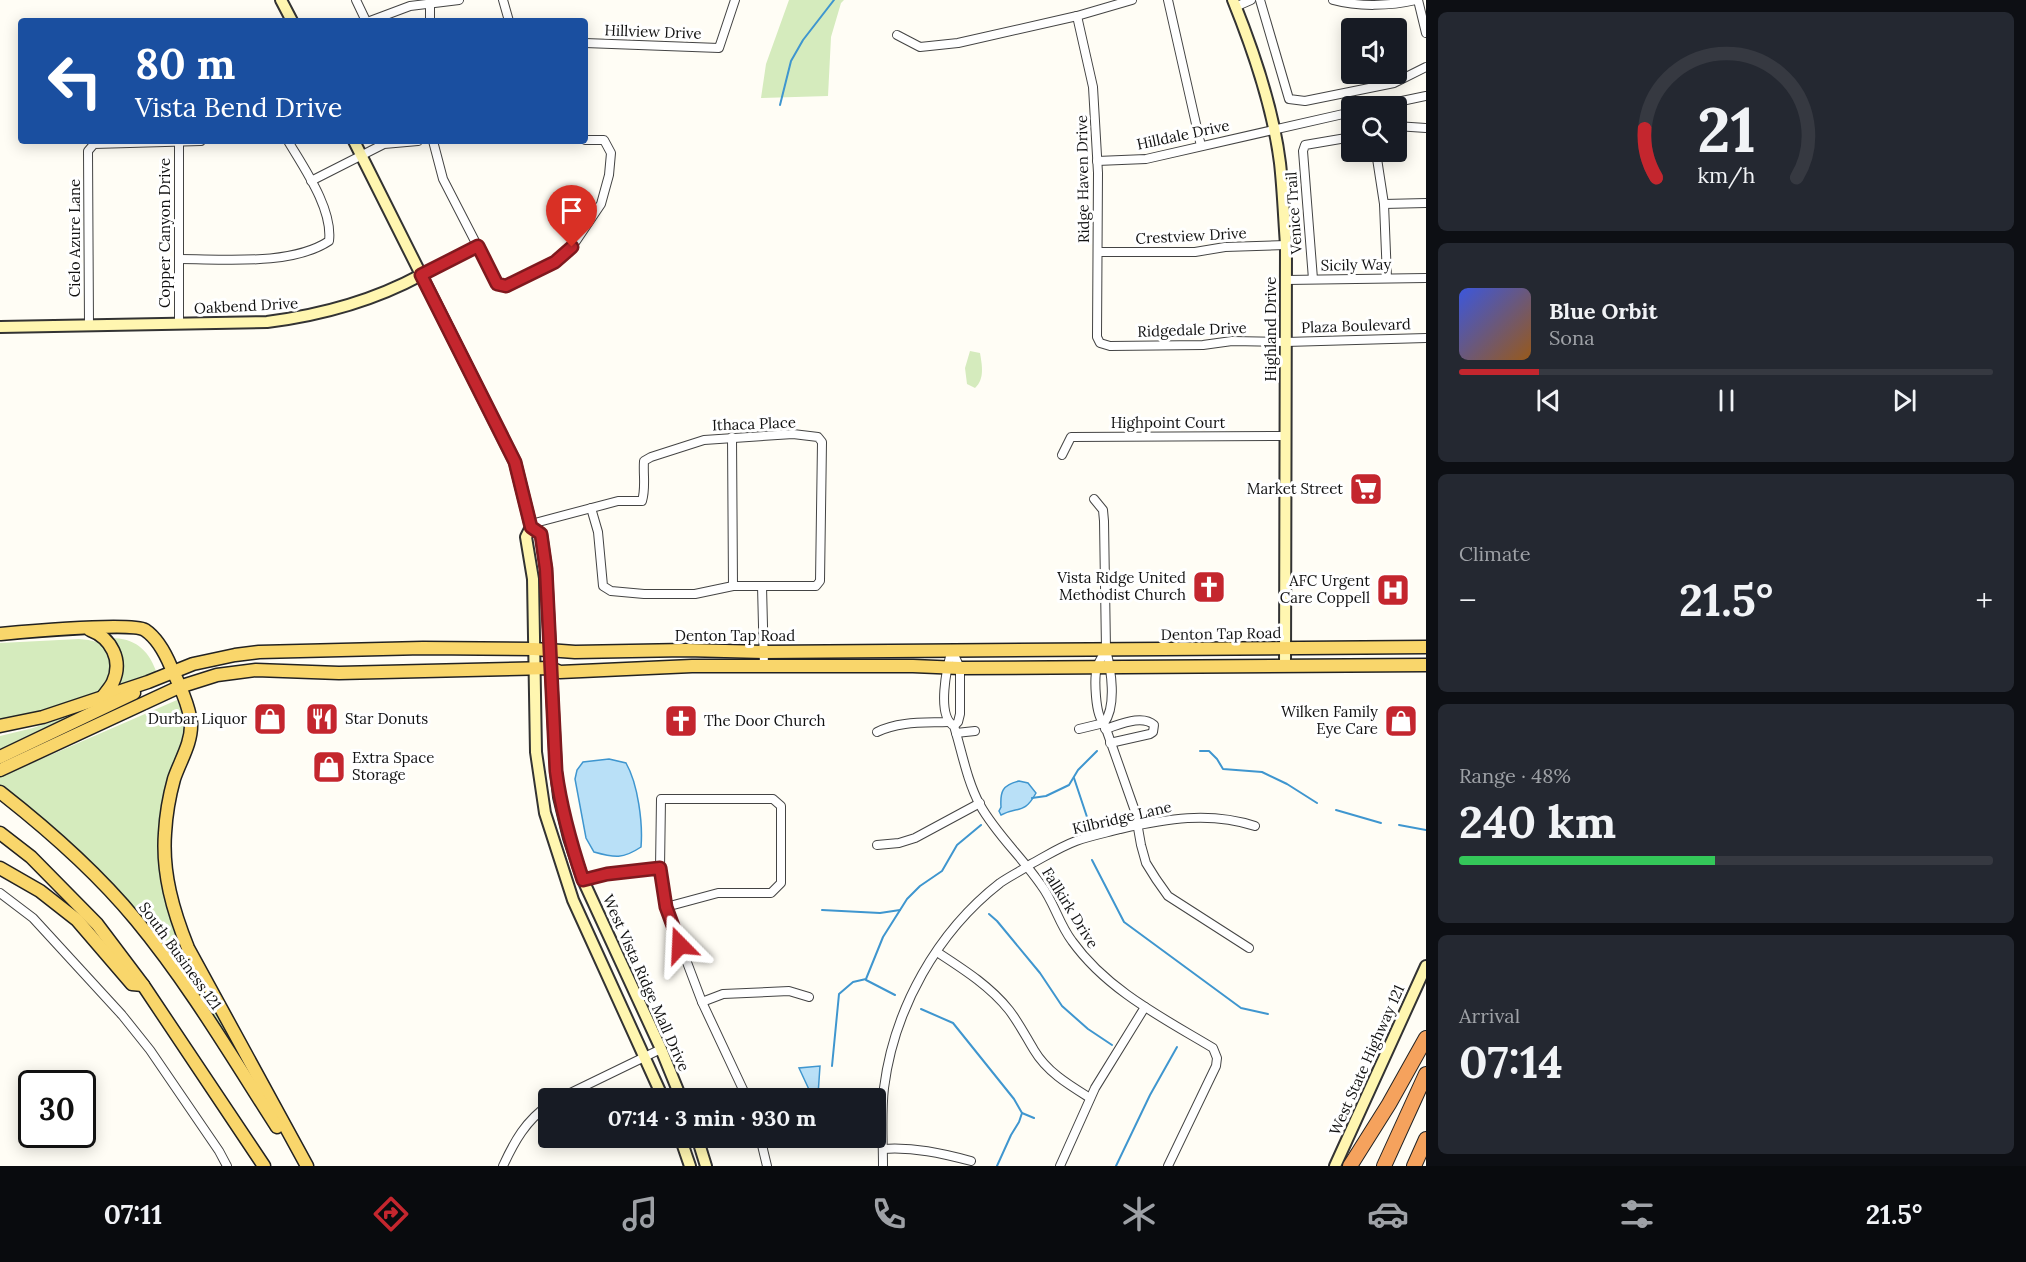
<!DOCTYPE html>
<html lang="en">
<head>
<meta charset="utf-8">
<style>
	:root { --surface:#171b24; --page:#242831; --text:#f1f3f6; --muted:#9ea1a6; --line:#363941; --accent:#c4262e }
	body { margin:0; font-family:Lora,serif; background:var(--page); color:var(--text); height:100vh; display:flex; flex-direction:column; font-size:22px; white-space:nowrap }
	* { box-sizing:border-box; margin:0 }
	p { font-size:20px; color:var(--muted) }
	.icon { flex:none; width:33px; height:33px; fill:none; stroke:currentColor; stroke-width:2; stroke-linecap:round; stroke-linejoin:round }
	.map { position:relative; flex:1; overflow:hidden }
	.panel { display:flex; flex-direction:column; gap:12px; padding:12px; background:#0d0f14; width:600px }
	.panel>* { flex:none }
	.banner { position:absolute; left:18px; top:18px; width:570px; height:126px; border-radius:6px; box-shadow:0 3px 15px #0003; background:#1a4fa0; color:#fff; overflow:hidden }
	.controls { position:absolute; left:1341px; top:18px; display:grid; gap:12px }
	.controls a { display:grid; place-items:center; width:66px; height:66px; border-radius:6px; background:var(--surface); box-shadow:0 3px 15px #0003; font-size:30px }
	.speed { position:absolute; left:18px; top:1070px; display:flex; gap:12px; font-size:30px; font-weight:700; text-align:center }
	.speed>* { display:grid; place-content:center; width:78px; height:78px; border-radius:50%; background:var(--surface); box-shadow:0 3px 15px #0003; line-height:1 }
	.speed .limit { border:3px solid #111; border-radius:9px; background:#fff; color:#111 }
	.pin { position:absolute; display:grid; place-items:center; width:51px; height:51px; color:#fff; margin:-62px -26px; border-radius:50% 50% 50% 0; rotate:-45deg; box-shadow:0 0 6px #0007 }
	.pin .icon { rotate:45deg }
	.me { position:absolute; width:66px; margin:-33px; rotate:339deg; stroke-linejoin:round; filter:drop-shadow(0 0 4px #0008) }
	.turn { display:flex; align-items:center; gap:21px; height:126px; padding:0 18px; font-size:27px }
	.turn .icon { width:78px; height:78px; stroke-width:2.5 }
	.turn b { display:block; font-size:42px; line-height:51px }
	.big { font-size:45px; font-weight:800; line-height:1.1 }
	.panel .card { flex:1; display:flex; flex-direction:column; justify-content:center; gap:9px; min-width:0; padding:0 21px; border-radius:9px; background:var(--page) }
	.panel .dial { align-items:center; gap:0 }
	.dial svg { height:156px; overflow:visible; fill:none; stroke:var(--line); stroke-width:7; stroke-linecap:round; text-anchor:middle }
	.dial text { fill:var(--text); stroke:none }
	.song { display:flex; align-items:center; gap:18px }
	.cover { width:72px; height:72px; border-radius:9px; background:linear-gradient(135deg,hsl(230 70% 55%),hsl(30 70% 35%)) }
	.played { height:6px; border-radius:3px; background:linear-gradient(90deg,var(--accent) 15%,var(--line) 15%) }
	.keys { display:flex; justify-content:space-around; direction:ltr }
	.heat { display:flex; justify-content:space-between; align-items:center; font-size:33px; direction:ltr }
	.charge { height:9px; border-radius:4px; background:linear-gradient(90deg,#34c759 48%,var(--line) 0) }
	.trip { position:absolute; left:538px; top:1088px; width:348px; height:60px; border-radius:6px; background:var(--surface); box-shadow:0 3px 15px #0003; font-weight:800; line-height:60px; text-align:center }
	.tab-bar { display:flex; height:96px; justify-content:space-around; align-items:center; background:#090b0e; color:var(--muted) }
	.tab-bar .icon { width:42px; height:42px }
	.tab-bar .current { color:var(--accent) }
	.tab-bar b { font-size:27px; color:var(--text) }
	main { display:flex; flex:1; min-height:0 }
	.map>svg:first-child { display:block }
	.green { fill:#d5ebbd }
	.water { fill:#b9e0f7; stroke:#3f96cf; stroke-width:1.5 }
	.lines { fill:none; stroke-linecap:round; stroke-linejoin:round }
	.stream { stroke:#3f96cf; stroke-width:2 }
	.street-casing { stroke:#444; stroke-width:10 }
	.secondary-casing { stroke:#333; stroke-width:14 }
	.primary-casing { stroke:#222; stroke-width:15 }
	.highway-casing { stroke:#222; stroke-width:16 }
	.street { stroke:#fff; stroke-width:8 }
	.secondary { stroke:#fff6b0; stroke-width:10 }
	.primary { stroke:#f9d66b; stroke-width:12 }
	.highway { stroke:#f5a25d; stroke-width:14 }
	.route-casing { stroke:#7f191e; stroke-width:15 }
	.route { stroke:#c4262e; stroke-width:10 }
	.labels { text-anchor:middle; stroke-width:6; stroke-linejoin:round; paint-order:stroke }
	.street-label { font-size:15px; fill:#111; stroke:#fff }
	.poi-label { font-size:15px; fill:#111; stroke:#fff; text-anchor:end }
</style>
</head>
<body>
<main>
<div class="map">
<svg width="1426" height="1166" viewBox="0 0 1426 1166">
	<rect width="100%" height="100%" fill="#fffdf5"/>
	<g class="green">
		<polygon points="789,0 844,0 841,3 831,37 828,96 761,98 766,64"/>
		<path d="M970 351 980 353C982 365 985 379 975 388L967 384 965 368Z"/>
		<path d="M111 638C134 638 148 649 156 671L153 674 120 686 122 674Z"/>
		<path d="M79 639C91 640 106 642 110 655 113 667 111 681 102 690 90 701 18 719 0 723V643Z"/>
		<path d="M177 700 186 721V732L168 791 169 900 254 1080C219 1025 186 968 143 918 101 869 50 827 0 785V777Z"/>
		<polygon points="100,705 0,754 0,736 33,728"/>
	</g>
	<g class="water">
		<path d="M609 759 626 763C638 784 643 823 641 847 623 859 615 858 594 852L586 838 575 779 577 770 583 762Z"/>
		<path d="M1019 781 1028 783 1036 793C1024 815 1018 806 1001 815L999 811 1001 807C1000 792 1002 785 1019 781Z"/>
		<polygon points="820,1066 818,1095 812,1096 799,1068"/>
	</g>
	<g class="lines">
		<g class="stream">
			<polyline points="780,105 791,61 803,40 834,0"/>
			<polyline points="1200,751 1209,751 1217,759 1223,769 1262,772 1287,784 1317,803"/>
			<polyline points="1074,778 1089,823"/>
			<polyline points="1032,798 1046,796 1069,785 1078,770 1097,751"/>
			<polyline points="1336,810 1381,823"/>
			<polyline points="1399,825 1426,830"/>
			<polyline points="1092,860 1124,922 1241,1008 1268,1014"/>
			<polyline points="822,910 880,913 900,910"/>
			<polyline points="989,914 997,921 1040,973 1062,1006 1088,1029 1112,1045"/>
			<polyline points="866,980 895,995"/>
			<polyline points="921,1009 953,1023 1014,1099 1022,1113 1034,1118"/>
			<polyline points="832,1066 839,994 853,982 866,979 883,937 907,899 920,886 942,871 957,845 981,825"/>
			<polyline points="1333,1127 1338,1129"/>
			<polyline points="997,1166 1011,1135 1019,1122 1022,1113"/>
			<polyline points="1116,1166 1150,1095 1177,1047"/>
		</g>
		<g class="street-casing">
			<g id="street">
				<polyline points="356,0 366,21"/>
				<polyline points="503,0 509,21"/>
				<polyline points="1168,0 1201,146"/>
				<polyline points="1260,0 1289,99 1305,101 1394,83 1426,67"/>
				<path d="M1333 0C1358 7 1390 6 1416 0"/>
				<polyline points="1418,0 1426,33"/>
				<polyline points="430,4 430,21"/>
				<polyline points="1235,7 1251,0"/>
				<polyline points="1077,16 1093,87 1098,173 1097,337 1100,343 1110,346 1203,345 1232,341 1286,342 1426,338"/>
				<polyline points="370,21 410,6 459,0"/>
				<polyline points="897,35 920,47 958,43 1077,16 1132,0"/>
				<polyline points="585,43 719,48 735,0"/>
				<polyline points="1378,106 1426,96"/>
				<polyline points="1396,126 1426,128"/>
				<polyline points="433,141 443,179 497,284 506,286 555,262 572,247 601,204 609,175 611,153 604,140 585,140"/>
				<polyline points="179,142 179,324"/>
				<polyline points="1376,152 1384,204 1387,278"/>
				<polyline points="1097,161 1146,159 1352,112"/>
				<polyline points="311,181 384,144 418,141"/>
				<polyline points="1384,204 1426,203"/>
				<polyline points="1098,252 1195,252 1225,247 1286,245"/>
				<path d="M180 259C224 259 291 266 329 241 333 209 304 168 288 141"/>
				<polyline points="421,275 478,246"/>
				<polyline points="1313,279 1303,151 1305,145 1352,137"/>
				<polyline points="1286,280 1426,278"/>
				<polyline points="89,325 88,151 94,144 201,141"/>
				<polyline points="732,437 733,586"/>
				<polyline points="1062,455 1071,437 1285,436"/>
				<polyline points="591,508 598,532 603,586 611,591 644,594 695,594 733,586 762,586 764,666"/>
				<path d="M531 524 618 501H642C646 488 643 475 644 461L651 457 704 440 793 434 818 437 822 442 820 581 816 586H762"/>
				<path d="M952 650C947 666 936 716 954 726 962 752 967 781 980 805 996 834 1022 857 1041 885 1054 902 1059 924 1072 941 1107 990 1163 1018 1213 1048L1217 1058 1216 1066 1168 1166"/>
				<polyline points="952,650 960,668 960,714 958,722 954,726"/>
				<path d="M1106 650C1103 655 1099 661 1097 667 1094 678 1095 716 1104 723L1135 811 1141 845 1146 863 1156 879 1168 896 1249 948"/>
				<path d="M1079 729 1104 723C1117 706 1111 669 1106 650L1104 521 1103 510 1094 499"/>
				<path d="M1105 729C1119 725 1142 714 1154 725L1153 732 1150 734 1110 743"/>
				<path d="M877 732C899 721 924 723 948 722"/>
				<polyline points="956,733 975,731"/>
				<polyline points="877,845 899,843 915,838 980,803"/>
				<polyline points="583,880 607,874 660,868"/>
				<polyline points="0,893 33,918 122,1015 150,1050 219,1151 227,1166"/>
				<polyline points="666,907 718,893 771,893 781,883 781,806 773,799 661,799 660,868 666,907 702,1002 747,1098"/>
				<path d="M937 952C963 969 990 986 1009 1010 1019 1023 1026 1037 1034 1050 1047 1072 1069 1085 1090 1098"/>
				<polyline points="702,1002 723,994 789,991 809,997"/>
				<polyline points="560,1098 661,1049"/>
				<polyline points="760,1137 767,1166"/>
				<path d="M883 1149C914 1147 941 1153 971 1161"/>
				<path d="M503 1166C514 1142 526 1120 549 1105"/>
				<path d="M883 1166C883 1141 881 1114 884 1088 894 1009 937 932 1000 883 1010 876 1021 871 1031 864 1046 856 1060 847 1076 841 1090 836 1105 833 1120 829 1166 819 1209 811 1255 826"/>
				<polyline points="1060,1166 1095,1088 1145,1007"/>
			</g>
		</g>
		<g class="secondary-casing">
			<g id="secondary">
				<polyline points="281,0 292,21"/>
				<path d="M1233 0C1254 52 1273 107 1280 163 1283 190 1284 218 1286 245L1285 666"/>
				<polyline points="354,141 515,462 531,527 526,537 533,579 536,752 545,813 573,900 663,1098"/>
				<path d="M0 327 267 322C322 315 373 301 421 275"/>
				<polyline points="531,527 541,534 546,569 556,771 559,797 569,838 583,880 661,1049 681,1098"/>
				<polyline points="680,1137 690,1166"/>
				<polyline points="697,1137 706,1166"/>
				<polyline points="1335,1166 1426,966"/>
			</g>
		</g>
		<g class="primary-casing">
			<g id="primary">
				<path d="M90 630C111 638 123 660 113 682 111 687 105 693 102 698"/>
				<path d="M0 634C22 632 131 622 145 630 157 638 166 655 171 667 179 684 189 705 191 723 192 743 180 761 174 779 169 797 166 815 165 833 162 873 173 911 188 948L307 1166"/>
				<polyline points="0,726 43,717 148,682 193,664 235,655 259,652 423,648 534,649 575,652 686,650 764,652 1426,647"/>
				<polyline points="0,757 134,693"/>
				<polyline points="0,770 179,687 217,675 256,670 339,673 551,668 560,672 692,666 913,666 960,668 1426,665"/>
				<path d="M0 792C46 828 99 875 136 920 189 984 232 1057 277 1127"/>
				<polyline points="0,833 31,857 97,924 143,985 264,1166"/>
				<polyline points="0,868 40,891 77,920 132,984 143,985"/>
			</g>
		</g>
		<g class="highway-casing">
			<g id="highway">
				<polyline points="1350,1166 1389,1104 1426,1038"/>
				<polyline points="1384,1166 1426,1074"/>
				<polyline points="1414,1166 1426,1139"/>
			</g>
		</g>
		<use href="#street" class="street"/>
		<use href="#secondary" class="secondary"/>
		<use href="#primary" class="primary"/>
		<use href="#highway" class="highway"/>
	</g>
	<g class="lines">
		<g class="route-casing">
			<path id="route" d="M572 247 555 262 506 286 497 284 478 246 421 275 515 462 531 527 541 534 546 569 556 771C561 809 571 844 583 880L607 874 660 868 666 907 680 945"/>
		</g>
		<use href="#route" class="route"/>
	</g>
	<defs>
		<g id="supermarket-square" transform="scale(1.725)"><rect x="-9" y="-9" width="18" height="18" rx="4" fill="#c4262e" stroke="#fff"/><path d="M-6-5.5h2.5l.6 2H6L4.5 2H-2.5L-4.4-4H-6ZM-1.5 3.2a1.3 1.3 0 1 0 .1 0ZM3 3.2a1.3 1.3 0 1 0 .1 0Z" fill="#fff"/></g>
		<g id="church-square" transform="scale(1.725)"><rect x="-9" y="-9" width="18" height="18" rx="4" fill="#c4262e" stroke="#fff"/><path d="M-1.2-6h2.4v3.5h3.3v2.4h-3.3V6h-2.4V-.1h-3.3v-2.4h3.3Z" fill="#fff"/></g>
		<g id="hospital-square" transform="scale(1.725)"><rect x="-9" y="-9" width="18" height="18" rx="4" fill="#c4262e" stroke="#fff"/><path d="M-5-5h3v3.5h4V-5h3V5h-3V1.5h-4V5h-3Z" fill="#fff"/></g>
		<g id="shop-square" transform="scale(1.725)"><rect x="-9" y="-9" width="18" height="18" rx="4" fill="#c4262e" stroke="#fff"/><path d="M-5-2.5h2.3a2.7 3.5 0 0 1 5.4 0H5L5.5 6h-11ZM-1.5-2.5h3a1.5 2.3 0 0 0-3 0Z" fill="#fff"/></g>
		<g id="restaurant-square" transform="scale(1.725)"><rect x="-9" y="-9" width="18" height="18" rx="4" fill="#c4262e" stroke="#fff"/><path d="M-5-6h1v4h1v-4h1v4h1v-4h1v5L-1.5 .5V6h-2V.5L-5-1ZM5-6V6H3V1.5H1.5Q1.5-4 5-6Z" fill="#fff"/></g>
	</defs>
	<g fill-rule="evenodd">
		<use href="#supermarket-square" x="1366" y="489"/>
		<use href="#church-square" x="1209" y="587"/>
		<use href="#hospital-square" x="1393" y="590"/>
		<use href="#shop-square" x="270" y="719"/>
		<use href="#restaurant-square" x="322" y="719"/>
		<use href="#church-square" x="681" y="721"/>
		<use href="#shop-square" x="1401" y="721"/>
		<use href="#shop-square" x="329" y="767"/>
	</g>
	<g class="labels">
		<g class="street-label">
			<text transform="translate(653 32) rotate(2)" y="5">Hillview Drive</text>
			<text transform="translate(1183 135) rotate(-12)" y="5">Hilldale Drive</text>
			<text transform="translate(1083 179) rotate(-91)" y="5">Ridge Haven Drive</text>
			<text transform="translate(1294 213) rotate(-94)" y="5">Venice Trail</text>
			<text transform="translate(165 233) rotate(-90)" y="5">Copper Canyon Drive</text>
			<text transform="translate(1191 236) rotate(-3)" y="5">Crestview Drive</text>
			<text transform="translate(75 238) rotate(-90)" y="5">Cielo Azure Lane</text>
			<text transform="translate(1356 265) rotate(-1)" y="5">Sicily Way</text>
			<text transform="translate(246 306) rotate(-3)" y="5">Oakbend Drive</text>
			<text transform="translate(1356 326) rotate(-2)" y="5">Plaza Boulevard</text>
			<text transform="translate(1271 329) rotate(-90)" y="5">Highland Drive</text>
			<text transform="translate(1192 330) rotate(-2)" y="5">Ridgedale Drive</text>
			<text x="1168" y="428">Highpoint Court</text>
			<text transform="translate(754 424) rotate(-2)" y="5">Ithaca Place</text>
			<text transform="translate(1221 634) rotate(-1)" y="5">Denton Tap Road</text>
			<text x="735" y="641">Denton Tap Road</text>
			<text transform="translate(1122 818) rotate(-13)" y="5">Kilbridge Lane</text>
			<text transform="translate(1070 908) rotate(58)" y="5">Fallkirk Drive</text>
			<text transform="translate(180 956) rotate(54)" y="5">South Business 121</text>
			<text transform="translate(646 983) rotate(66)" y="5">West Vista Ridge Mall Drive</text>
			<text transform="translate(1367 1060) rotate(-66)" y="5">West State Highway 121</text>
		</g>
		<g class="poi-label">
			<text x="1343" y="494">Market Street</text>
			<text x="1186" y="583">Vista Ridge United<tspan x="1186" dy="17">Methodist Church</tspan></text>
			<text x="1370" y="586">AFC Urgent<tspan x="1370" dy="17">Care Coppell</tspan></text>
			<text x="1378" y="717">Wilken Family<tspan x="1378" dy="17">Eye Care</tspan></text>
			<text x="247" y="724">Durbar Liquor</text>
			<text x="345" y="724" text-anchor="start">Star Donuts</text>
			<text x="704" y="726" text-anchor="start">The Door Church</text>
			<text x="352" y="763" text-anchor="start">Extra Space<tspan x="352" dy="17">Storage</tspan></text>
		</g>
	</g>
</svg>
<div class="controls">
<a><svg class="icon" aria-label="sound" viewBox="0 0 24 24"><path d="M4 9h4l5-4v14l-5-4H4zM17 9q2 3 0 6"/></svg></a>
<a><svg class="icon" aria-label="search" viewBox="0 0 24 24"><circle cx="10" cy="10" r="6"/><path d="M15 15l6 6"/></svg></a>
</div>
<div class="speed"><div class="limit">30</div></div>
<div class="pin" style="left:572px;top:247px;background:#d93025"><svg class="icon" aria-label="arrive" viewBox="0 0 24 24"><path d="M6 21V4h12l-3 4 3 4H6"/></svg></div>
<svg class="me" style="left:680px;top:945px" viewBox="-20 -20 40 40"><path d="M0-17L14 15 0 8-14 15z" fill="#c4262e" stroke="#fff" stroke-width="4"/></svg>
<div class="trip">07:14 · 3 min · 930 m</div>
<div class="banner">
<div class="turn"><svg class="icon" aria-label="left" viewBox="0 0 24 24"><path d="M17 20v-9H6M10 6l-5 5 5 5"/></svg><div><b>80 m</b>Vista Bend Drive</div></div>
</div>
</div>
<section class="panel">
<div class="card dial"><svg viewBox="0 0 100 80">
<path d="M14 69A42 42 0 1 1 86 69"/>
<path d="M14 69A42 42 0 0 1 8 44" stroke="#c4262e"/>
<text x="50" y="56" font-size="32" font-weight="700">21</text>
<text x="50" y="72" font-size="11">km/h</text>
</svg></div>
<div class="card">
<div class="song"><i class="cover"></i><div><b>Blue Orbit</b><p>Sona</p></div></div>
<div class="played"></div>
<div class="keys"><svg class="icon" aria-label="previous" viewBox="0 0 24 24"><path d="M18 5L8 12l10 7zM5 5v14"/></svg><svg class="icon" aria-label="pause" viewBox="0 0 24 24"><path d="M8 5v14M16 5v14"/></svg><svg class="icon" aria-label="next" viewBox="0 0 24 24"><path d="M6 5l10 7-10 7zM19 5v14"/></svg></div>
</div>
<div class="card"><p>Climate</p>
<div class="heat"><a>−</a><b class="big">21.5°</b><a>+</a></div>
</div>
<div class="card"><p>Range · 48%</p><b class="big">240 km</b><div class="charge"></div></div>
<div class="card"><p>Arrival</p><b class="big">07:14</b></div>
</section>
</main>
<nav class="tab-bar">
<b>07:11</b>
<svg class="icon current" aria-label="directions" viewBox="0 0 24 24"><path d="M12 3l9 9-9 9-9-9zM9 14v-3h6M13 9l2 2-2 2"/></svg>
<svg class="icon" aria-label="music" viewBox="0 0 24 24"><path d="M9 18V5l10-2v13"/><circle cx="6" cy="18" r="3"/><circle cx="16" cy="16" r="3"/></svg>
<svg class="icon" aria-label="phone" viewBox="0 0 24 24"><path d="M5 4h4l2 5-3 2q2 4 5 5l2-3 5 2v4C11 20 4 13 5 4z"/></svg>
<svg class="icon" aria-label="climate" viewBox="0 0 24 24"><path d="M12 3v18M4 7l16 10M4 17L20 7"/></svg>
<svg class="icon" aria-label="car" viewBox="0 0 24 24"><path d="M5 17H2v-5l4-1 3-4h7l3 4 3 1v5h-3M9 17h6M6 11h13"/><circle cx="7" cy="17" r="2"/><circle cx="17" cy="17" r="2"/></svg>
<svg class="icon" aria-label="filters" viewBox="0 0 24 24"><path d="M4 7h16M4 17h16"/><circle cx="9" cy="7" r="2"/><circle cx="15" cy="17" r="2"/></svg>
<b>21.5°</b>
</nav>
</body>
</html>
